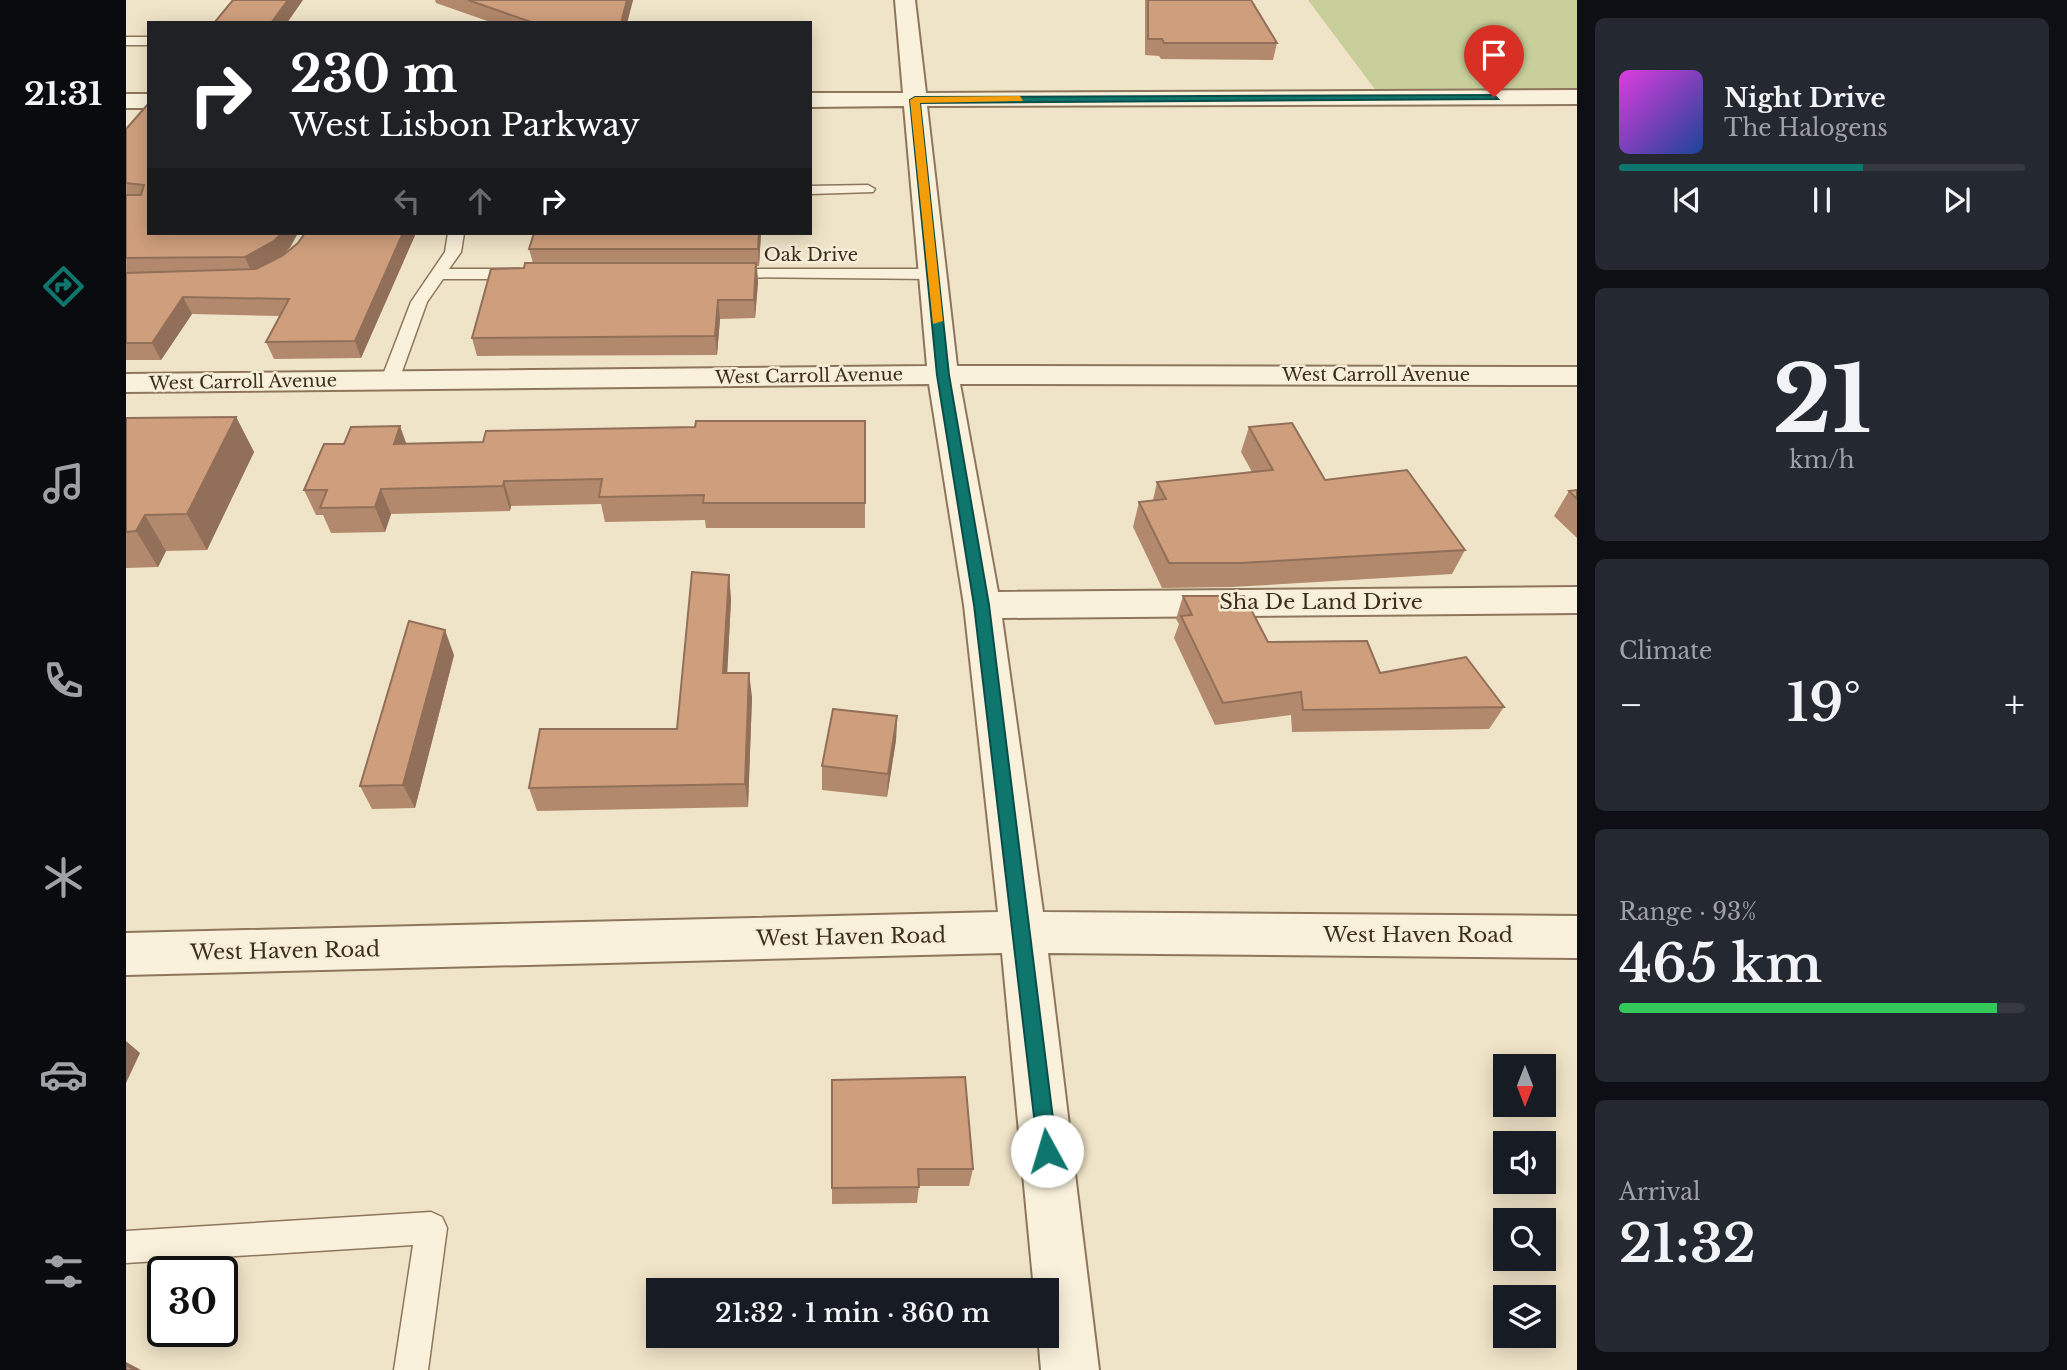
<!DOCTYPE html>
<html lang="en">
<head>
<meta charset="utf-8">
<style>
	:root { --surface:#171b24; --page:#242831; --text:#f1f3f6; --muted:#9ea1a6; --line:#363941; --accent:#0f766e }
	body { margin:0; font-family:"Libre Baskerville",serif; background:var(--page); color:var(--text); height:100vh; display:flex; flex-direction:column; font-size:26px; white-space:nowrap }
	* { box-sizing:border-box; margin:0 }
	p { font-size:23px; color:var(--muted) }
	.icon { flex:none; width:38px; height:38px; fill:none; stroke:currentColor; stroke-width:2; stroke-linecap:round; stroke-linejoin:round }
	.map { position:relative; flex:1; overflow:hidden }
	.side { display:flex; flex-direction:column; gap:18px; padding:18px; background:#0d0f14; width:490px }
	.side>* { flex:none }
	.banner { position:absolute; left:21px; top:21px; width:665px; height:214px; border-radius:0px; box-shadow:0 4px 18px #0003; background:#202124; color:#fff; overflow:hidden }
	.needle { width:46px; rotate:180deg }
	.tools { position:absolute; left:1367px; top:1054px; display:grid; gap:14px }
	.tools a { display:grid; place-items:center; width:63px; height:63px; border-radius:0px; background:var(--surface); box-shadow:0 4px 18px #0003; font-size:35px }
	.speed { position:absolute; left:21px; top:1256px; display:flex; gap:14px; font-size:35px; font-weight:700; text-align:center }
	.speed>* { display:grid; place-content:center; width:91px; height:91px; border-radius:50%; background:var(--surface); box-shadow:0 4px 18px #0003; line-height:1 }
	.speed .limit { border:4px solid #111; border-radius:10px; background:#fff; color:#111 }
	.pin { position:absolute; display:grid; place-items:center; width:60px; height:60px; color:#fff; margin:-72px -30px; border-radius:50% 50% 50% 0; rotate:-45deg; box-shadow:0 0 7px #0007 }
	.pin .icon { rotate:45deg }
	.me { position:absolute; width:77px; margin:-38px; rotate:354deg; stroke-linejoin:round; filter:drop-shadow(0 0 5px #0008) }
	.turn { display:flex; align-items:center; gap:24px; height:147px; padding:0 28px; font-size:32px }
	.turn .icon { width:91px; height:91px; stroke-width:2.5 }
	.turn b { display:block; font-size:49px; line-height:60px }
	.lanes { display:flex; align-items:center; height:66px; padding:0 28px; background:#0003; justify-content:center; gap:35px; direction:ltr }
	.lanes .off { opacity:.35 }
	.big { font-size:52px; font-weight:600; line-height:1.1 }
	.side .tile { flex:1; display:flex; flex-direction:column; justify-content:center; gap:10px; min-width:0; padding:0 24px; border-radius:10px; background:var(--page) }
	.side .dial { align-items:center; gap:0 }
	.dial b { font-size:91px; line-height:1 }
	.song { display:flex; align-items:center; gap:21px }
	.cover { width:84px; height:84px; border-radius:10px; background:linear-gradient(135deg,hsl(300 70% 55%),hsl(220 70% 35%)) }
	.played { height:7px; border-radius:4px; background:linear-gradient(90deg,var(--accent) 60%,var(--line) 60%) }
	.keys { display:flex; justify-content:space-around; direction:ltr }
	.heat { display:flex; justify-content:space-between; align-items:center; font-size:38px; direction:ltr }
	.charge { height:10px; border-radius:5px; background:linear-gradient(90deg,#34c759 93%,var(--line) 0) }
	.trip { position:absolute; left:520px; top:1278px; width:413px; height:70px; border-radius:0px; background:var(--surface); box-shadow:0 4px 18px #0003; font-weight:600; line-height:70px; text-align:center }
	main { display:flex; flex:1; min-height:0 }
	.menu { display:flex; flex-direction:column; width:126px; justify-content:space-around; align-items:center; background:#090b0e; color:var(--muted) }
	.menu .icon { width:49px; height:49px }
	.menu .active { color:var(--accent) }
	.menu b { font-size:32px; color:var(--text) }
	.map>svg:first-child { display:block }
	.green { fill:#c9cf9b }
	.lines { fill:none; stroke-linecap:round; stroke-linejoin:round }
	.service-casing { stroke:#8d765c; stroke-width:3 }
	.minor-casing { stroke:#8d765c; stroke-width:4 }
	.service { fill:#faf1dc; fill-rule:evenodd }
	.minor { fill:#faf1dc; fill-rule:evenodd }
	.wall { fill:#b2896c }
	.shaded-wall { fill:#916f58 }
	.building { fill:#cf9f7d; stroke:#916f58; stroke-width:2 }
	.route { fill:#0f766e; stroke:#0a4d48; stroke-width:2 }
	.slow { fill:#f59e0b }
	.labels { text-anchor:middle; stroke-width:5; stroke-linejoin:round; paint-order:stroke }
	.far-street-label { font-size:18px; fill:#3d2e20; stroke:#f7eed8 }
	.street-label { font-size:21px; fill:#3d2e20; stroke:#f7eed8 }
</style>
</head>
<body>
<main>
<nav class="menu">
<b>21:31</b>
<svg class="icon active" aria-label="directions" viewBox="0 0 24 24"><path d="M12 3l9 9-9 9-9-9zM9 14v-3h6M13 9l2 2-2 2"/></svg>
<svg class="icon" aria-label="music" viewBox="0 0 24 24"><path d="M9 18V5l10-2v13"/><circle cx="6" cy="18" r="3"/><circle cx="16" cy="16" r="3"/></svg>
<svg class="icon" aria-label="phone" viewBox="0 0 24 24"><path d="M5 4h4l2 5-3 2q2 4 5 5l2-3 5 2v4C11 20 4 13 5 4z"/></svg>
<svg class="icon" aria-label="climate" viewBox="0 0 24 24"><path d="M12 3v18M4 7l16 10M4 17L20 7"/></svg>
<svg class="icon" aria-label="car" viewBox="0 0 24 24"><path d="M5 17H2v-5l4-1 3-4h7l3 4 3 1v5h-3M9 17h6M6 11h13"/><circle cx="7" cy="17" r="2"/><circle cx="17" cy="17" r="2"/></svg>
<svg class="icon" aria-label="filters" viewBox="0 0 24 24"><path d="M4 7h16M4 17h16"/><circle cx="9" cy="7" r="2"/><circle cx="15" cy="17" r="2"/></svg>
</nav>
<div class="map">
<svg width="1451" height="1370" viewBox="0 0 1451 1370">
	<rect width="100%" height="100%" fill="#f0e4c8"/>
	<polygon class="green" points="1182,0 1451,0 1451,91 1251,92"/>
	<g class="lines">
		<g class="service-casing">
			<g id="service">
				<rect x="0" y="37" width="23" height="8"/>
				<polygon points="742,185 749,189 747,192 684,194 684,186"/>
				<polygon points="322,233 338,233 335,252 323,269 393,269 401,274 393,279 317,279 301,302 273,380 270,384 258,384 255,380 285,302 319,252"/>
				<polygon points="603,269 806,269 814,274 806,279 597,277 597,271"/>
				<polygon points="305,1212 316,1217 321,1228 302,1370 268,1370 287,1245 0,1263 0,1231"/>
			</g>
		</g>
		<g class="minor-casing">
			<g id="minor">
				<polygon points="769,0 789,0 800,93 1451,90 1451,104 801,106 831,366 1451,367 1451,385 834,384 872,592 1451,587 1451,613 876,618 917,912 1451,916 1451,958 922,953 973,1370 915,1370 912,1335 920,1335 920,1290 908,1290 876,953 0,975 0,933 872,912 838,605 803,384 0,392 0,374 801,366 778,106 684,107 684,93 777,93"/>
				<rect x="0" y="94" width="23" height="14"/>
			</g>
		</g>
		<use href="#service" class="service"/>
		<use href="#minor" class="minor"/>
	</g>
	<g class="wall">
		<polygon points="309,0 507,0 501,23 367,23 310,3"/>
		<polygon points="1019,0 1125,0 1151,43 1147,60 1035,59 1033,56 1019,55"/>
		<polygon points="0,129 165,246 156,256 172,243 179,233 290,233 235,358 148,359 140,342 154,316 66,314 35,360 0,360"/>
		<polygon points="408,233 635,233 633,266 631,266 632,282 629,318 594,319 591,355 351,356 346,338 398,268 407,263 403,249"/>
		<polygon points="110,417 128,452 81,550 40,551 32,567 0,568 0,418"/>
		<polygon points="739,421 739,528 580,528 579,520 479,522 475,504 385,506 384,511 265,514 259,532 205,533 197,515 190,515 178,490 280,444 357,442 569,427"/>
		<polygon points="1123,427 1199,480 1339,550 1326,574 1106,587 1036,588 1007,527 1013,502 1027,500 1031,482 1126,472 1115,452"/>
		<polygon points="1451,490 1451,538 1428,516 1443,491"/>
		<polygon points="603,575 605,600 601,673 626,697 622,807 411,811 403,788 551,729"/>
		<polygon points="1057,596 1142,642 1378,707 1363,729 1166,732 1165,715 1089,725 1048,638 1053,624 1050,619"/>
		<polygon points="328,655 289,808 246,809 234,786"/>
		<polygon points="771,716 770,740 761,797 696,790 696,766"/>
		<polygon points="706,1080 847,1169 843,1186 793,1186 791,1203 706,1204"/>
	</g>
	<g class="shaded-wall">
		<polygon points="162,0 177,0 161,23 145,23"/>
		<polygon points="501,0 507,0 501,23 495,23"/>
		<polygon points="156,233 172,233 165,246 155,257 126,273 119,257"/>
		<polygon points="277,233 290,233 235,358 229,341"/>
		<polygon points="633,233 635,233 633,266 632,249"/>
		<polygon points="630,263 632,282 629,318 628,300"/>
		<polygon points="57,297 66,314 35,360 26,343"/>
		<polygon points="592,300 594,319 591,355 589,336"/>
		<polygon points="110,417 128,452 81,550 61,514"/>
		<polygon points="274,426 283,451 268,444"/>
		<polygon points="378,481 385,506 384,511 377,486"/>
		<polygon points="255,489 265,514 259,532 249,507"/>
		<polygon points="19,515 40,551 32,567 10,531"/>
		<polygon points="603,575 605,600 600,697 597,673"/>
		<polygon points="319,630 328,655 289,808 277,785"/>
		<polygon points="623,673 626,697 622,807 619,784"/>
		<polygon points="771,716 770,740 761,797 762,774"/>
		<polygon points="0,1041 14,1053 0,1083"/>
		<polygon points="0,1362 15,1370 9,1370 0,1365"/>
	</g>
	<g class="building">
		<polygon points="107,0 162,0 145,23 88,23"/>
		<polygon points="342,0 501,0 495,23 408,23"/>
		<polygon points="1022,0 1125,0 1151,43 1038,43 1036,39 1022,39"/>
		<polygon points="23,103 23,233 156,233 148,241 119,257 0,258 0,195 15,195 18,185 0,183 0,129"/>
		<polygon points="179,233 277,233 229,341 140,342 163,299 57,297 26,343 0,343 0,273 130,269 156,256 172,243"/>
		<polygon points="408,233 633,233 632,249 403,249"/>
		<polygon points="399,263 630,263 628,300 592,300 589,336 346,338 365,269 398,268"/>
		<polygon points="110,417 61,514 19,515 10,531 0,532 0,418"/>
		<polygon points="570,421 739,421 739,503 577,503 578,495 473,497 476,479 378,481 377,486 255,489 249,507 194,508 201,490 178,490 198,444 218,444 225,427 274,426 268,444 357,442 360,431 569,427"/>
		<polygon points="1166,423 1199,480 1281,470 1339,550 1114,563 1043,563 1013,502 1040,499 1031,482 1147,470 1123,427"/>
		<polygon points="1451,490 1451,499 1443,491"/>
		<polygon points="566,572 603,575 597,673 623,673 619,784 403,788 414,729 551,729"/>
		<polygon points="1057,596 1118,596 1142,642 1241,641 1254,673 1340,657 1378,707 1177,710 1175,692 1097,703 1055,616 1066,615"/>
		<polygon points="283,621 319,630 277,785 234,786"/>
		<polygon points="707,709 771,716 762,774 696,766"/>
		<polygon points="839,1077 847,1169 792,1169 793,1187 706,1188 706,1080"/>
		<polygon points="0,1365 9,1370 0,1370"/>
	</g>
	<polygon class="route" points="1368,95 1372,99 794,103 823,375 863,605 931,1151 928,1159 921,1162 913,1159 848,605 811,375 784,100 789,97"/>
	<polygon class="slow" points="894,96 897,101 794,103 817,321 807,324 784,100 789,97"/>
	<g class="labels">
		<g class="far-street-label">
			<text x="685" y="261">Oak Drive</text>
			<text x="1250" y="381">West Carroll Avenue</text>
			<text transform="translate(683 376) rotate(-1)" y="6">West Carroll Avenue</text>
			<text transform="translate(117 382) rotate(-1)" y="6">West Carroll Avenue</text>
		</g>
		<g class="street-label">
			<text x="1195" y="609">Sha De Land Drive</text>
			<text x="1292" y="942">West Haven Road</text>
			<text transform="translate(725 937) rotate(-1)" y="7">West Haven Road</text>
			<text transform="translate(159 951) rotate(-1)" y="7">West Haven Road</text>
		</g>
	</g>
</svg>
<div class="tools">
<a><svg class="needle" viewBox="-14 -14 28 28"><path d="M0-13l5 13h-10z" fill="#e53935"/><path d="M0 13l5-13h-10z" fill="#9ea1a6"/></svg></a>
<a><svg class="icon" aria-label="sound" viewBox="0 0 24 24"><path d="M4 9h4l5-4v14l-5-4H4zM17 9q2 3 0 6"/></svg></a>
<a><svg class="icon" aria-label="search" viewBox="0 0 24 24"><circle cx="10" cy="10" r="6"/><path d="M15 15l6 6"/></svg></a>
<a><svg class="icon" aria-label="layers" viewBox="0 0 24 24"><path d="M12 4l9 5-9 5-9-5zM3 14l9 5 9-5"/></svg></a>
</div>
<div class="speed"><div class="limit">30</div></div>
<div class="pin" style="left:1368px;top:97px;background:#d93025"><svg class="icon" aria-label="arrive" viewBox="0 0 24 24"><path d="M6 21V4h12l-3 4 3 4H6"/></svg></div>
<svg class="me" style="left:921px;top:1151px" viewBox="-20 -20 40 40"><circle r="19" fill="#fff"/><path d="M0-13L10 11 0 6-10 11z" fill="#0f766e"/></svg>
<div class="trip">21:32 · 1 min · 360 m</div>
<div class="banner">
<div class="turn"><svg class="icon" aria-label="right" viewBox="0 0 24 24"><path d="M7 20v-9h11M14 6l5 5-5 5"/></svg><div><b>230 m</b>West Lisbon Parkway</div></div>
<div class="lanes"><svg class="icon off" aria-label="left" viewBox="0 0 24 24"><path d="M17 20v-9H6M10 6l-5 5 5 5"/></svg><svg class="icon off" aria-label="ahead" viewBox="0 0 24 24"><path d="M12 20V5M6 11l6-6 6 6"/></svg><svg class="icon" aria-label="right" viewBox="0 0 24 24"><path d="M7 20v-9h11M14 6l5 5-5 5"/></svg></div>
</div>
</div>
<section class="side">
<div class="tile">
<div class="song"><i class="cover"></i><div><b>Night Drive</b><p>The Halogens</p></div></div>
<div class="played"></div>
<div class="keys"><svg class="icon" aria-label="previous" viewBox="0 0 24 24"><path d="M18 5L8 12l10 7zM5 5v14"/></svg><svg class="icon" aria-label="pause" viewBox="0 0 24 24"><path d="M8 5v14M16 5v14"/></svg><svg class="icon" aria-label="next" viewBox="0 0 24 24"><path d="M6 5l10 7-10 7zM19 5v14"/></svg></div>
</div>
<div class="tile dial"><b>21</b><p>km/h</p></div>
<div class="tile"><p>Climate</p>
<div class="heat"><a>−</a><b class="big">19°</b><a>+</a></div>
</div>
<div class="tile"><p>Range · 93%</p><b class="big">465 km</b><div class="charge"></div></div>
<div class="tile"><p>Arrival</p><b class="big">21:32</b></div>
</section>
</main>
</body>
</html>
